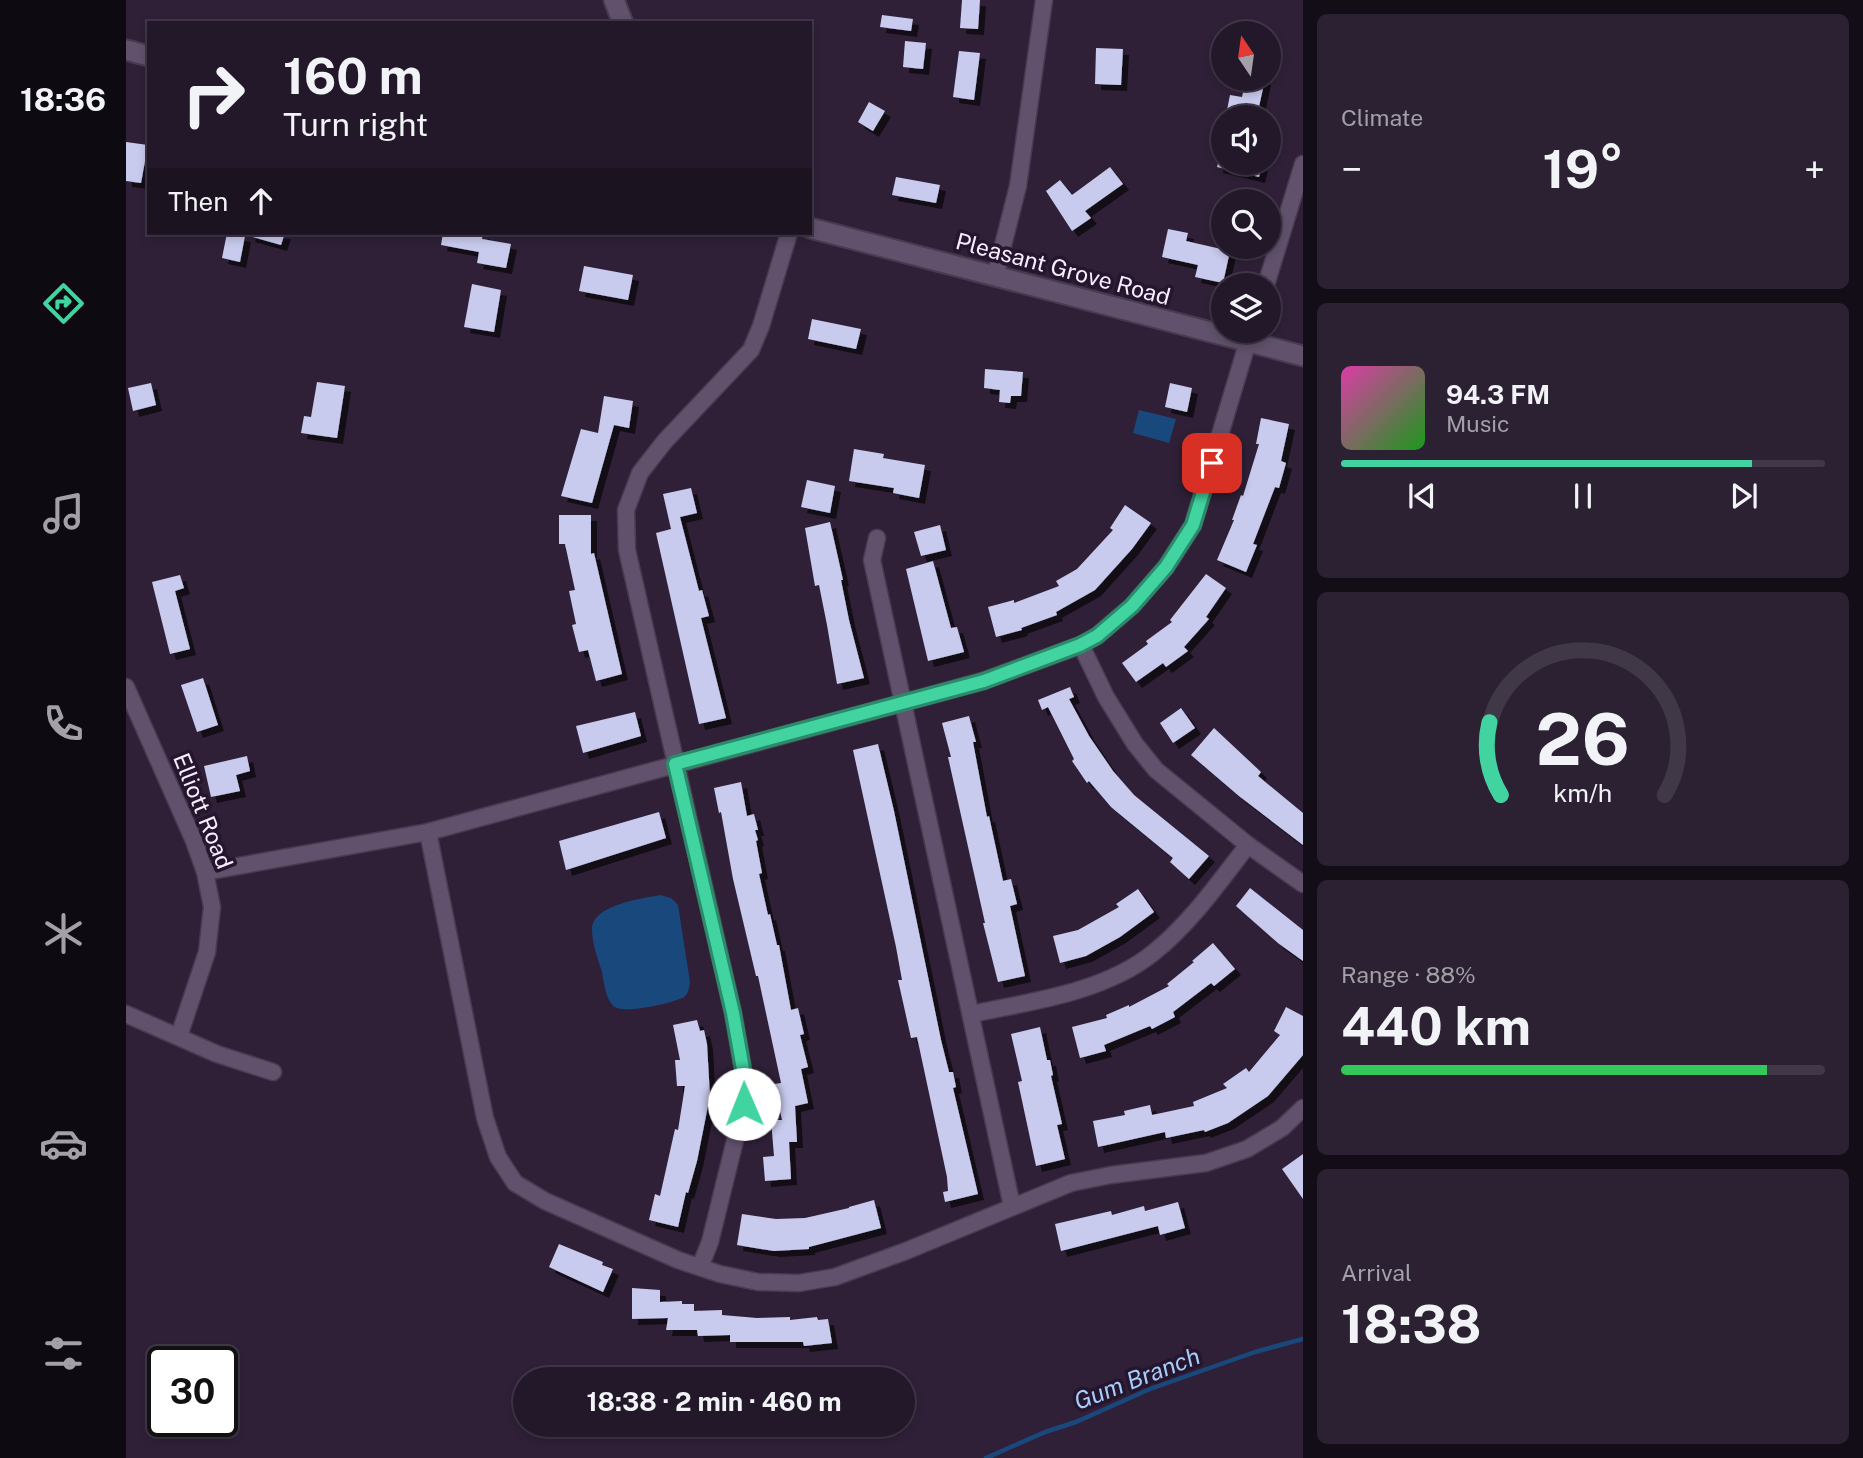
<!DOCTYPE html>
<html lang="en">
<head>
<meta charset="utf-8">
<style>
	:root { --surface:#23182a; --page:#2b2132; --text:#f1f3f6; --muted:#a3a0a8; --line:#403747; --accent:#41d4a1 }
	body { margin:0; font-family:"Public Sans",sans-serif; background:var(--page); color:var(--text); height:100vh; display:flex; flex-direction:column; font-size:26px; white-space:nowrap }
	* { box-sizing:border-box; margin:0 }
	p { font-size:23px; color:var(--muted) }
	.icon { flex:none; width:38px; height:38px; fill:none; stroke:currentColor; stroke-width:2; stroke-linecap:round; stroke-linejoin:round }
	.map { position:relative; flex:1; overflow:hidden }
	.drawer { display:flex; flex-direction:column; gap:14px; padding:14px; background:#130d17; width:560px }
	.drawer>* { flex:none }
	.top-card { position:absolute; left:21px; top:21px; width:665px; height:214px; border-radius:0px; box-shadow:0 4px 10px #0003,0 0 0 2px var(--line); background:#23182a; color:var(--text); overflow:hidden }
	.needle { width:46px; rotate:347deg }
	.tools { position:absolute; left:1085px; top:21px; display:grid; gap:14px }
	.tools a { display:grid; place-items:center; width:70px; height:70px; border-radius:50%; background:var(--surface); box-shadow:0 4px 10px #0003,0 0 0 2px var(--line); font-size:35px }
	.speed { position:absolute; left:21px; top:1346px; display:flex; gap:14px; font-size:35px; font-weight:700; text-align:center }
	.speed>* { display:grid; place-content:center; width:91px; height:91px; border-radius:50%; background:var(--surface); box-shadow:0 4px 10px #0003,0 0 0 2px var(--line); line-height:1 }
	.speed .limit { border:4px solid #111; border-radius:10px; background:#fff; color:#111 }
	.pin { position:absolute; display:grid; place-items:center; width:60px; height:60px; color:#fff; margin:-30px; border-radius:14px; box-shadow:0 4px 10px #0006 }
	.me { position:absolute; width:77px; margin:-38px; rotate:359deg; stroke-linejoin:round; filter:drop-shadow(0 0 5px #0008) }
	.turn { display:flex; align-items:center; gap:24px; height:147px; padding:0 21px; font-size:32px }
	.turn .icon { width:91px; height:91px; stroke-width:2.5 }
	.turn b { display:block; font-size:49px; line-height:60px }
	.then { display:flex; align-items:center; height:66px; padding:0 21px; background:#0003; gap:14px; font-size:26px }
	.big { font-size:52px; font-weight:700; line-height:1.1 }
	.drawer .tile { flex:1; display:flex; flex-direction:column; justify-content:center; gap:10px; min-width:0; padding:0 24px; border-radius:10px; background:var(--page) }
	.drawer .dial { align-items:center; gap:0 }
	.dial svg { height:182px; overflow:visible; fill:none; stroke:var(--line); stroke-width:7; stroke-linecap:round; text-anchor:middle }
	.dial text { fill:var(--text); stroke:none }
	.song { display:flex; align-items:center; gap:21px }
	.cover { width:84px; height:84px; border-radius:10px; background:linear-gradient(135deg,hsl(320 70% 55%),hsl(120 70% 35%)) }
	.played { height:7px; border-radius:4px; background:linear-gradient(90deg,var(--accent) 85%,var(--line) 85%) }
	.keys { display:flex; justify-content:space-around; direction:ltr }
	.heat { display:flex; justify-content:space-between; align-items:center; font-size:38px; direction:ltr }
	.charge { height:10px; border-radius:5px; background:linear-gradient(90deg,#34c759 88%,var(--line) 0) }
	.trip { position:absolute; left:387px; top:1367px; width:402px; height:70px; border-radius:35px; background:var(--surface); box-shadow:0 4px 10px #0003,0 0 0 2px var(--line); font-weight:700; line-height:70px; text-align:center }
	main { display:flex; flex:1; min-height:0 }
	.dock { display:flex; flex-direction:column; width:126px; justify-content:space-around; align-items:center; background:#0e0a11; color:var(--muted) }
	.dock .icon { width:49px; height:49px }
	.dock .current { color:var(--accent) }
	.dock b { font-size:32px; color:var(--text) }
	.map>svg:first-child { display:block }
	.water { fill:#19497c }
	.lines { fill:none; stroke-linecap:round; stroke-linejoin:round }
	.stream { stroke:#19497c; stroke-width:4.5 }
	.building { fill:#c8cbed; filter:url(#shadow) }
	.minor-casing { stroke:#483b50; stroke-width:19 }
	.tertiary-casing { stroke:#483b50; stroke-width:23 }
	.minor { stroke:#61516c; stroke-width:16 }
	.tertiary { stroke:#61516c; stroke-width:19 }
	.route-casing { stroke:#2a8a69; stroke-width:18 }
	.route { stroke:#41d4a1; stroke-width:12 }
	.labels { text-anchor:middle; stroke-width:7; stroke-linejoin:round; paint-order:stroke }
	.street-label { font-size:23px; fill:#f7edfe; stroke:#25162e }
	.water-label { font-size:24px; font-style:italic; fill:#a6cdfc; stroke:#25162e }
</style>
</head>
<body>
<main>
<nav class="dock">
<b>18:36</b>
<svg class="icon current" aria-label="directions" viewBox="0 0 24 24"><path d="M12 3l9 9-9 9-9-9zM9 14v-3h6M13 9l2 2-2 2"/></svg>
<svg class="icon" aria-label="music" viewBox="0 0 24 24"><path d="M9 18V5l10-2v13"/><circle cx="6" cy="18" r="3"/><circle cx="16" cy="16" r="3"/></svg>
<svg class="icon" aria-label="phone" viewBox="0 0 24 24"><path d="M5 4h4l2 5-3 2q2 4 5 5l2-3 5 2v4C11 20 4 13 5 4z"/></svg>
<svg class="icon" aria-label="climate" viewBox="0 0 24 24"><path d="M12 3v18M4 7l16 10M4 17L20 7"/></svg>
<svg class="icon" aria-label="car" viewBox="0 0 24 24"><path d="M5 17H2v-5l4-1 3-4h7l3 4 3 1v5h-3M9 17h6M6 11h13"/><circle cx="7" cy="17" r="2"/><circle cx="17" cy="17" r="2"/></svg>
<svg class="icon" aria-label="filters" viewBox="0 0 24 24"><path d="M4 7h16M4 17h16"/><circle cx="9" cy="7" r="2"/><circle cx="15" cy="17" r="2"/></svg>
</nav>
<div class="map">
<svg width="1177" height="1458" viewBox="0 0 1177 1458">
	<defs>
		<filter id="shadow"><feDropShadow dx="6" dy="6" stdDeviation="0" flood-color="#0009"/></filter>
	</defs>
	<rect width="100%" height="100%" fill="#2f2038"/>
	<g class="water">
		<polygon points="1013,410 1050,419 1043,443 1007,433"/>
		<path d="M534 895 545 898 552 905 564 982C563 987 563 993 558 997 548 1003 499 1014 489 1007 480 1001 478 983 476 972 472 959 466 944 466 930 466 905 514 899 534 895Z"/>
	</g>
	<g class="lines">
		<polyline class="stream" points="860,1458 919,1432 950,1422 1024,1389 1129,1352 1177,1339"/>
	</g>
	<g class="building">
		<polygon points="836,0 854,0 852,29 834,28"/>
		<polygon points="756,15 787,19 785,31 754,27"/>
		<polygon points="779,41 800,43 797,69 777,67"/>
		<polygon points="970,48 997,49 995,85 969,84"/>
		<polygon points="833,51 854,53 848,100 827,97"/>
		<polygon points="1120,79 1139,79 1131,116 1101,110 1104,95 1116,97"/>
		<polygon points="743,102 759,111 747,131 732,122"/>
		<polygon points="0,142 22,145 15,183 0,181"/>
		<polygon points="1092,163 1136,163 1133,177 1091,167"/>
		<polygon points="984,167 997,184 959,211 965,218 946,231 920,191 934,180 946,195"/>
		<polygon points="770,177 814,185 810,203 766,195"/>
		<polygon points="1042,229 1062,233 1060,241 1104,251 1097,283 1069,277 1072,265 1036,257"/>
		<polygon points="101,233 119,236 114,262 96,258"/>
		<polygon points="124,233 159,233 155,245 123,236"/>
		<polygon points="317,233 357,233 356,239 385,244 380,268 351,263 353,252 315,245"/>
		<polygon points="458,266 507,275 502,300 453,291"/>
		<polygon points="346,284 375,290 368,332 338,327"/>
		<polygon points="686,319 735,329 730,349 682,339"/>
		<polygon points="859,369 897,372 895,396 885,396 884,403 873,402 874,390 858,388"/>
		<polygon points="191,382 219,386 211,438 175,433 178,416 185,417"/>
		<polygon points="25,383 30,405 7,411 2,388"/>
		<polygon points="1044,383 1066,388 1061,412 1039,407"/>
		<polygon points="478,396 507,401 503,428 488,425 466,503 435,496 455,429 472,433"/>
		<polygon points="1135,418 1163,424 1155,461 1160,463 1153,488 1149,487 1127,544 1131,545 1120,572 1091,560 1108,520 1106,520 1115,495 1117,496 1133,444 1130,444"/>
		<polygon points="728,449 758,454 757,458 799,465 793,498 767,493 768,488 723,481"/>
		<polygon points="681,480 709,486 704,513 675,507"/>
		<polygon points="565,488 571,513 554,517 573,591 576,590 583,616 575,618 600,718 573,724 530,533 545,529 537,494"/>
		<polygon points="999,505 1025,523 1006,549 969,590 930,612 931,615 895,628 896,630 870,637 862,607 888,600 888,603 933,586 930,581 951,569 987,530 984,528"/>
		<polygon points="433,515 465,515 465,554 468,553 496,674 470,681 462,650 453,652 446,625 450,624 443,591 449,590 439,544 433,544"/>
		<polygon points="704,522 717,580 715,580 723,620 738,678 711,684 701,625 693,585 689,586 679,528"/>
		<polygon points="814,525 820,550 795,556 788,532"/>
		<polygon points="807,561 825,628 831,627 838,652 802,661 780,569"/>
		<polygon points="1080,574 1100,588 1080,617 1083,619 1058,647 1062,651 1040,667 1037,663 1010,682 996,663 1022,644 1020,641 1046,622 1044,620"/>
		<polygon points="54,575 58,588 49,591 64,649 44,654 26,582"/>
		<polygon points="77,678 92,725 71,732 55,685"/>
		<polygon points="944,687 948,697 943,699 963,736 987,771 1008,795 1083,856 1063,879 1044,862 1047,858 985,807 963,781 961,783 946,761 948,759 922,707 916,710 912,700"/>
		<polygon points="1055,708 1069,728 1047,743 1034,723"/>
		<polygon points="509,712 515,736 457,753 450,726"/>
		<polygon points="843,716 850,742 847,742 861,817 863,816 877,881 885,879 891,904 884,906 899,976 872,982 857,923 859,923 822,757 825,757 816,723"/>
		<polygon points="1088,728 1135,772 1132,776 1177,813 1177,845 1113,796 1065,755"/>
		<polygon points="752,744 768,811 815,1040 823,1072 827,1072 830,1087 827,1088 852,1194 819,1202 817,1192 822,1191 821,1177 791,1037 785,1038 772,980 776,980 770,947 727,750"/>
		<polygon points="121,756 124,771 110,775 114,791 85,797 78,766"/>
		<polygon points="615,782 621,816 628,814 632,830 629,830 632,840 630,841 636,873 633,874 642,915 644,914 651,945 653,945 665,1010 672,1008 678,1034 674,1035 682,1067 675,1069 682,1103 669,1106 671,1142 663,1142 665,1179 639,1181 637,1157 648,1156 645,1120 656,1120 648,1084 655,1083 632,976 630,976 607,879 595,812 593,813 588,788"/>
		<polygon points="533,812 540,838 440,870 433,841"/>
		<polygon points="1124,888 1177,930 1177,961 1152,943 1110,906"/>
		<polygon points="1012,889 1028,912 994,937 960,956 934,963 927,936 952,930 993,907 990,904"/>
		<polygon points="1087,943 1109,969 1088,986 1085,983 1047,1012 1049,1017 1026,1029 1024,1026 978,1045 980,1051 954,1058 946,1027 981,1018 980,1015 1003,1005 1003,1007 1043,986 1041,984 1068,962 1066,961"/>
		<polygon points="1160,1007 1177,1016 1177,1055 1142,1096 1102,1123 1079,1132 1078,1130 1040,1138 1039,1132 972,1147 967,1121 999,1115 998,1111 1024,1105 1026,1115 1068,1106 1067,1102 1101,1088 1097,1084 1120,1068 1123,1072 1154,1035 1148,1031"/>
		<polygon points="571,1020 574,1031 578,1030 581,1044 584,1096 571,1161 562,1193 560,1192 552,1227 523,1220 529,1194 534,1196 549,1129 552,1130 559,1086 551,1086 549,1060 554,1060 547,1025"/>
		<polygon points="914,1027 921,1060 924,1060 927,1075 925,1076 936,1124 931,1125 939,1159 910,1166 892,1082 896,1081 885,1034"/>
		<polygon points="1177,1154 1177,1199 1156,1169"/>
		<polygon points="748,1200 755,1228 683,1247 683,1249 648,1251 611,1245 616,1214 650,1219 679,1218 723,1208 723,1207"/>
		<polygon points="1052,1202 1059,1228 1034,1235 1032,1226 935,1251 929,1224 985,1211 986,1215 1018,1206 1019,1211"/>
		<polygon points="433,1244 477,1262 476,1265 487,1269 477,1292 423,1267"/>
		<polygon points="506,1288 534,1290 534,1302 556,1301 556,1304 568,1304 568,1311 596,1310 596,1315 631,1318 664,1317 664,1320 691,1317 692,1320 702,1319 706,1343 678,1346 677,1342 604,1342 604,1335 572,1336 571,1330 540,1330 542,1318 506,1319"/>
	</g>
	<g class="lines">
		<g class="minor-casing">
			<g id="minor">
				<polyline points="869,277 892,186 918,0"/>
				<polyline points="1140,285 1177,164"/>
				<polyline points="751,538 746,560 886,1206"/>
				<polyline points="955,645 980,697 1009,744 1030,770 1122,845 1177,884"/>
				<polyline points="0,687 68,841 79,872 86,907 81,952 53,1036"/>
				<polyline points="302,832 359,1118 372,1157 389,1183 419,1201 552,1260 594,1274 632,1282 673,1283 709,1277 780,1251 945,1183 985,1175 1080,1163 1121,1149 1156,1128 1177,1108"/>
				<polyline points="79,872 302,832 857,681 955,645 971,636 1006,606 1040,567 1067,525 1125,331"/>
				<polyline points="0,1014 91,1054 147,1072"/>
				<path d="M845 1014C904 1002 979 992 1027 953 1064 924 1093 882 1122 845"/>
				<polyline points="574,1267 584,1242 618,1104 617,1069 607,1013 501,550 500,510 514,473 539,441 625,350 635,326 663,233"/>
			</g>
		</g>
		<g class="tertiary-casing">
			<g id="tertiary">
				<polyline points="488,0 497,23"/>
				<polyline points="0,50 23,56"/>
				<polyline points="684,228 1177,356"/>
			</g>
		</g>
		<use href="#minor" class="minor"/>
		<use href="#tertiary" class="tertiary"/>
	</g>
	<g class="lines">
		<g class="route-casing">
			<polyline id="route" points="618,1104 617,1069 607,1013 549,764 858,681 954,645 971,636 1006,606 1040,567 1067,525 1086,463"/>
		</g>
		<use href="#route" class="route"/>
	</g>
	<g class="labels">
		<g class="street-label">
			<text transform="translate(937 269) rotate(15)" y="8">Pleasant Grove Road</text>
			<text transform="translate(77 811) rotate(68)" y="8">Elliott Road</text>
		</g>
		<g class="water-label">
			<text transform="translate(1011 1379) rotate(-21)" y="8">Gum Branch</text>
		</g>
	</g>
</svg>
<div class="tools">
<a><svg class="needle" viewBox="-14 -14 28 28"><path d="M0-13l5 13h-10z" fill="#e53935"/><path d="M0 13l5-13h-10z" fill="#a3a0a8"/></svg></a>
<a><svg class="icon" aria-label="sound" viewBox="0 0 24 24"><path d="M4 9h4l5-4v14l-5-4H4zM17 9q2 3 0 6"/></svg></a>
<a><svg class="icon" aria-label="search" viewBox="0 0 24 24"><circle cx="10" cy="10" r="6"/><path d="M15 15l6 6"/></svg></a>
<a><svg class="icon" aria-label="layers" viewBox="0 0 24 24"><path d="M12 4l9 5-9 5-9-5zM3 14l9 5 9-5"/></svg></a>
</div>
<div class="speed"><div class="limit">30</div></div>
<div class="pin" style="left:1086px;top:463px;background:#d93025"><svg class="icon" aria-label="arrive" viewBox="0 0 24 24"><path d="M6 21V4h12l-3 4 3 4H6"/></svg></div>
<svg class="me" style="left:618px;top:1104px" viewBox="-20 -20 40 40"><circle r="19" fill="#fff"/><path d="M0-13L10 11 0 6-10 11z" fill="#41d4a1"/></svg>
<div class="trip">18:38 · 2 min · 460 m</div>
<div class="top-card">
<div class="turn"><svg class="icon" aria-label="right" viewBox="0 0 24 24"><path d="M7 20v-9h11M14 6l5 5-5 5"/></svg><div><b>160 m</b>Turn right</div></div>
<div class="then">Then<svg class="icon" aria-label="ahead" viewBox="0 0 24 24"><path d="M12 20V5M6 11l6-6 6 6"/></svg></div>
</div>
</div>
<section class="drawer">
<div class="tile"><p>Climate</p>
<div class="heat"><a>−</a><b class="big">19°</b><a>+</a></div>
</div>
<div class="tile">
<div class="song"><i class="cover"></i><div><b>94.3 FM</b><p>Music</p></div></div>
<div class="played"></div>
<div class="keys"><svg class="icon" aria-label="previous" viewBox="0 0 24 24"><path d="M18 5L8 12l10 7zM5 5v14"/></svg><svg class="icon" aria-label="pause" viewBox="0 0 24 24"><path d="M8 5v14M16 5v14"/></svg><svg class="icon" aria-label="next" viewBox="0 0 24 24"><path d="M6 5l10 7-10 7zM19 5v14"/></svg></div>
</div>
<div class="tile dial"><svg viewBox="0 0 100 80">
<path d="M14 69A42 42 0 1 1 86 69"/>
<path d="M14 69A42 42 0 0 1 9 37" stroke="#41d4a1"/>
<text x="50" y="56" font-size="32" font-weight="700">26</text>
<text x="50" y="72" font-size="11">km/h</text>
</svg></div>
<div class="tile"><p>Range · 88%</p><b class="big">440 km</b><div class="charge"></div></div>
<div class="tile"><p>Arrival</p><b class="big">18:38</b></div>
</section>
</main>
</body>
</html>
